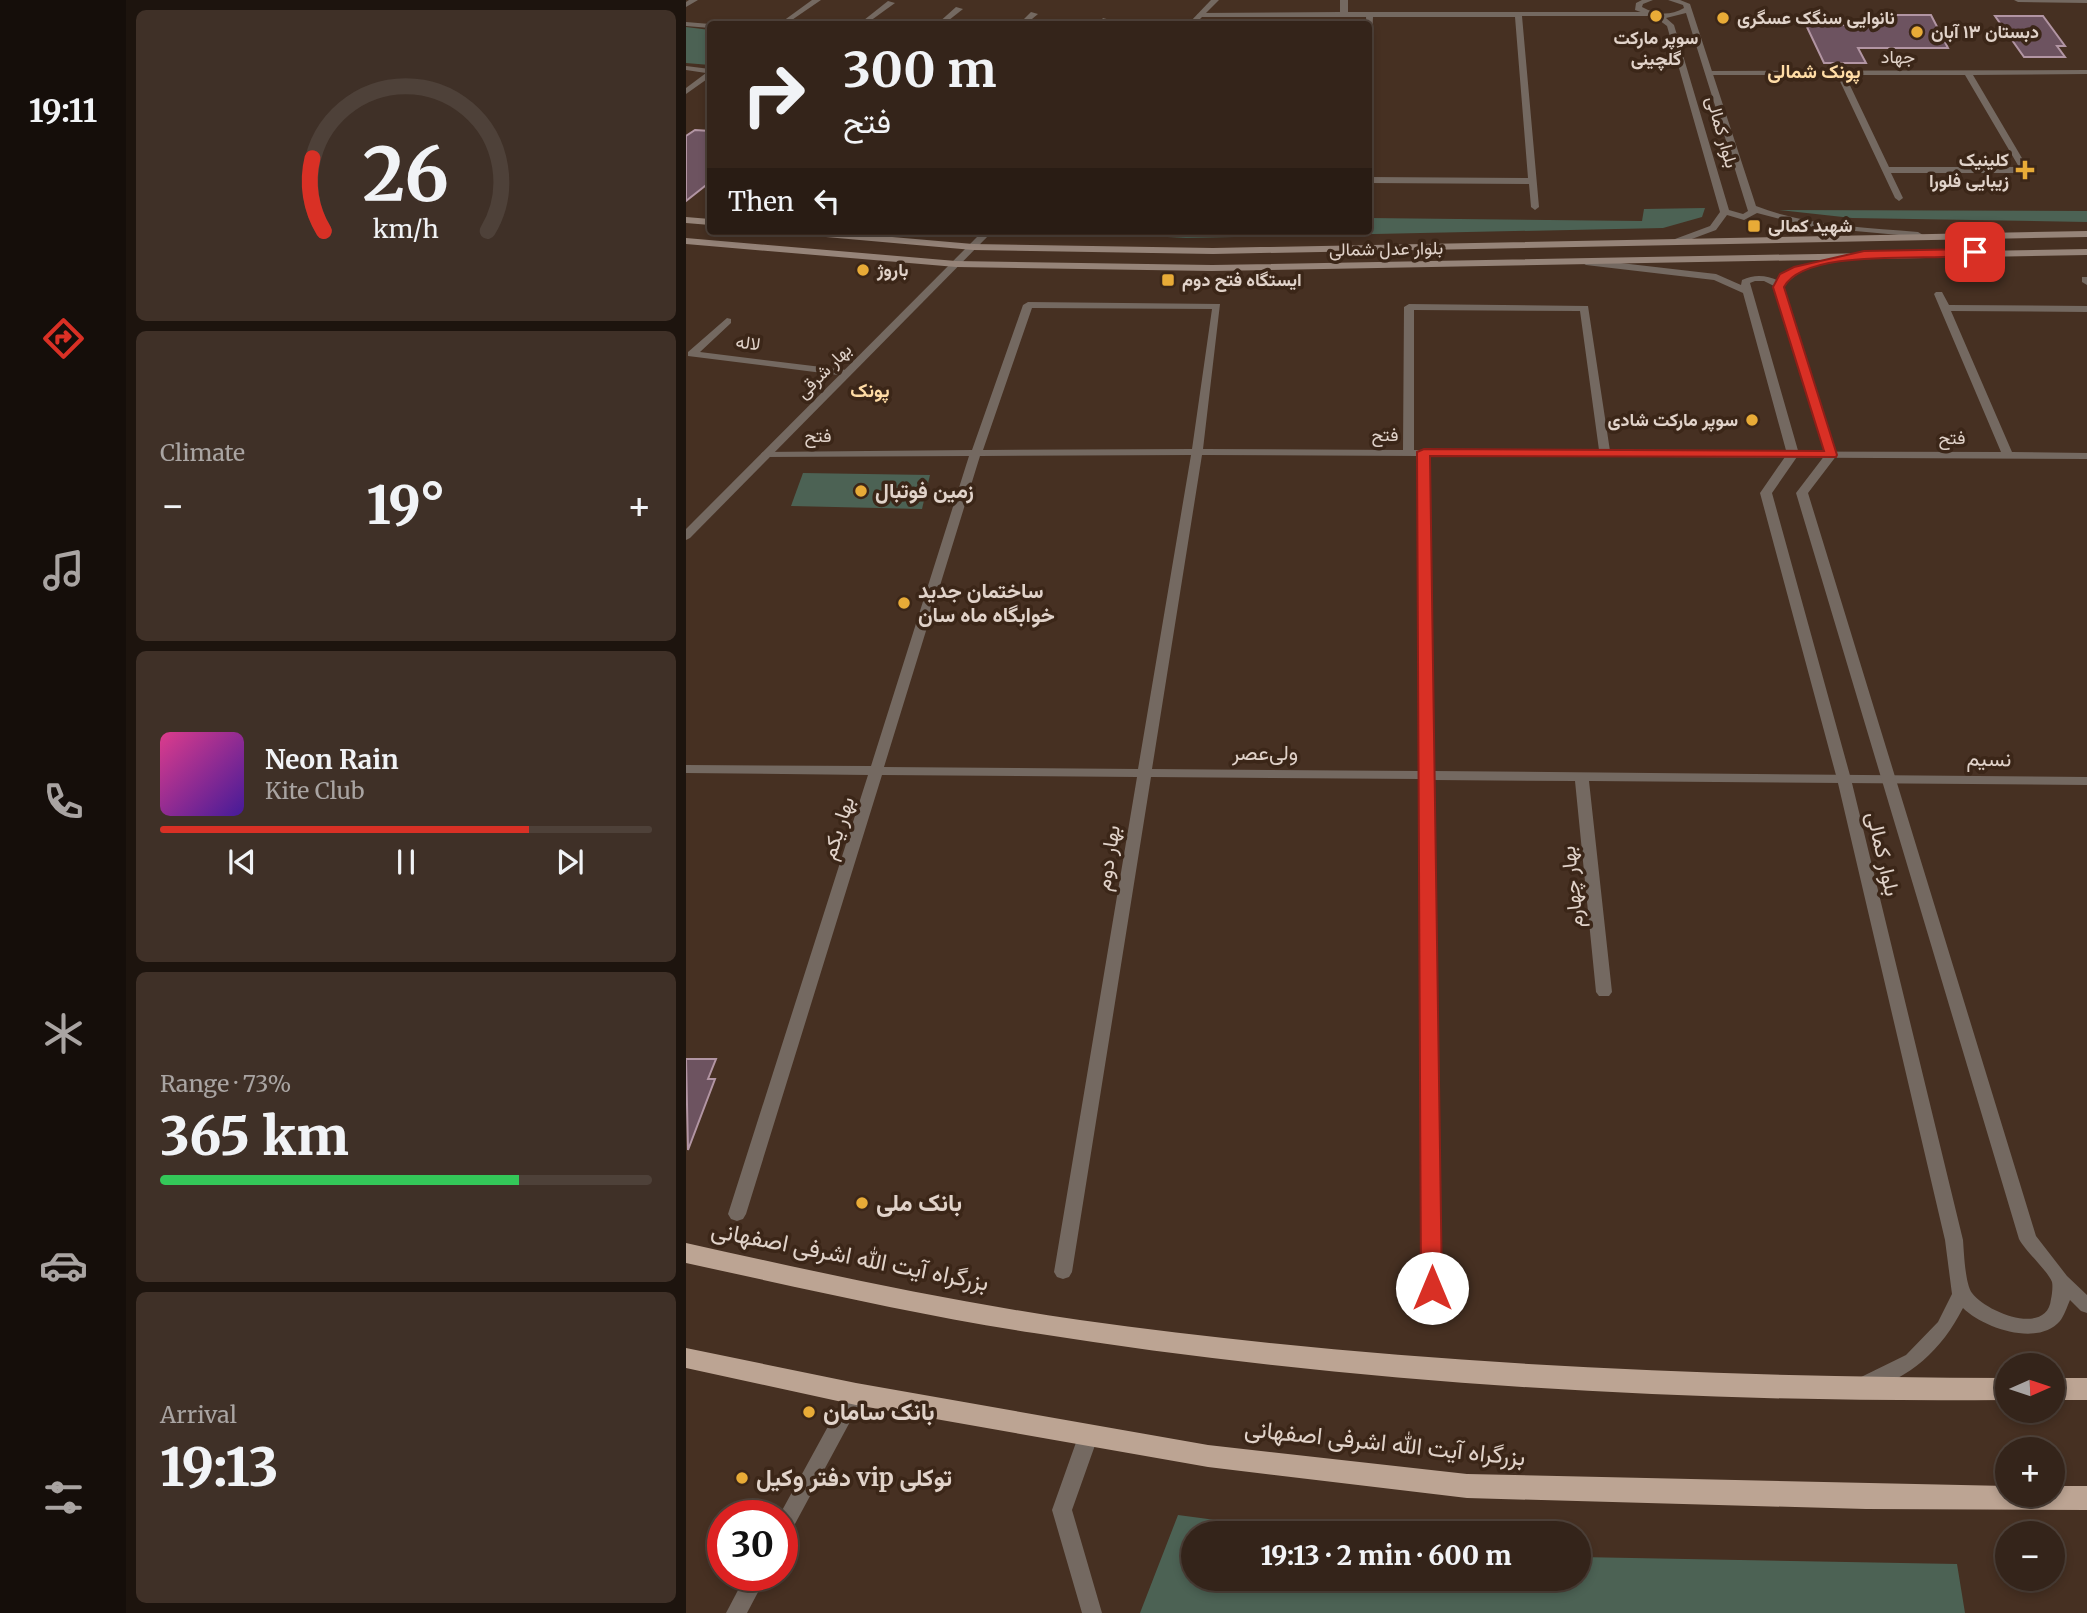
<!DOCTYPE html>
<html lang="en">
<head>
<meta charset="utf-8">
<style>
	:root { --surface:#34241a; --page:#3f3027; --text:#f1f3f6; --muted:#a9a4a2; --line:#4e4139; --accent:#d93025 }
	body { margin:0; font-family:Merriweather,Vazirmatn,serif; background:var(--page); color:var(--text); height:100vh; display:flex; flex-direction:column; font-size:26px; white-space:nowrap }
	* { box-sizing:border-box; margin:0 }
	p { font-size:23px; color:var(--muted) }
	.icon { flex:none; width:38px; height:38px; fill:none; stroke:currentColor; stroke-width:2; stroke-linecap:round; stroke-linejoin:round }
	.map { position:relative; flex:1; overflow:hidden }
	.details { display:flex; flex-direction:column; gap:10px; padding:10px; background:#1d140e; width:560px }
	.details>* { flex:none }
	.banner { position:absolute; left:21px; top:21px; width:665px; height:214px; border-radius:7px; box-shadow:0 4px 10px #0003,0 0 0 2px var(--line); background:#34241a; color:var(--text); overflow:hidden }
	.needle { width:46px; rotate:87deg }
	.controls { position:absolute; left:1309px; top:1353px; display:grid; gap:14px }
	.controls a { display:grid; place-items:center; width:70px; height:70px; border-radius:50%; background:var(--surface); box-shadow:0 4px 10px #0003,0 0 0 2px var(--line); font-size:35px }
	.speed { position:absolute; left:21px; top:1500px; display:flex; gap:14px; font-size:35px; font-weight:700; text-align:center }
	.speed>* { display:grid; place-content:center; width:91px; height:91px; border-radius:50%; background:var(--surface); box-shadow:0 4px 10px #0003,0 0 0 2px var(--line); line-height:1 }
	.speed .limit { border:10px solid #d22; background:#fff; color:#111 }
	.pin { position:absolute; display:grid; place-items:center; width:60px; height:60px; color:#fff; margin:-30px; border-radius:14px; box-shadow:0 4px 10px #0006 }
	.me { position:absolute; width:77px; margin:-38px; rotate:0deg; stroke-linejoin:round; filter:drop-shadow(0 0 5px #0008) }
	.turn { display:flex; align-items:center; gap:24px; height:147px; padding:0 21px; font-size:32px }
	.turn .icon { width:91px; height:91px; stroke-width:2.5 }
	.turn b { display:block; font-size:49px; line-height:60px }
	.then { display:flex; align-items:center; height:66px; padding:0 21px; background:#0003; gap:14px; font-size:26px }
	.big { font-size:52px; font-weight:800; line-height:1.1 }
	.details .tile { flex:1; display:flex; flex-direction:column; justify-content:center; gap:10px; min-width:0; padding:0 24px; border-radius:10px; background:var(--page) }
	.details .dial { align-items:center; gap:0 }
	.dial svg { height:182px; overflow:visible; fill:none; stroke:var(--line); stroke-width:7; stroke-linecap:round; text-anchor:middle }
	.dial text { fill:var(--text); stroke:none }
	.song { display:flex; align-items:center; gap:21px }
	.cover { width:84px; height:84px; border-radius:10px; background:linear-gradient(135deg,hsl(330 70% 55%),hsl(260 70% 35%)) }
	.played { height:7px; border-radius:4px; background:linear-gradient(90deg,var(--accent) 75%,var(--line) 75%) }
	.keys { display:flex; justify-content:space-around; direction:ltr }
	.heat { display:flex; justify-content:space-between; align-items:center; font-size:38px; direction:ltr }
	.charge { height:10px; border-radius:5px; background:linear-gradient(90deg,#34c759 73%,var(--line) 0) }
	.trip { position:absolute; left:495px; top:1521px; width:410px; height:70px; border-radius:35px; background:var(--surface); box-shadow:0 4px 10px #0003,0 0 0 2px var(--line); font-weight:800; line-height:70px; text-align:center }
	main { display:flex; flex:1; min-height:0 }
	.tab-bar { display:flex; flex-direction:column; width:126px; justify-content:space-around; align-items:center; background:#150e0a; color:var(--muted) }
	.tab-bar .icon { width:49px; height:49px }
	.tab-bar .on { color:var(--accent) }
	.tab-bar b { font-size:32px; color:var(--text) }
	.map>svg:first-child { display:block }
	.green { fill:#4c6254 }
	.building { fill:#6d5360; stroke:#b295a3; stroke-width:2 }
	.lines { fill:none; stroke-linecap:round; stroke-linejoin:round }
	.minor { fill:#746961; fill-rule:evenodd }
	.tertiary { fill:#746961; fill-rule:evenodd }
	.secondary { fill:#968479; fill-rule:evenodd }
	.trunk { fill:#bca493; fill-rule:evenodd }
	.route { fill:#d93025; stroke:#8d1f18; stroke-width:2 }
	.poi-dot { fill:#e8ab37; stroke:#3b2618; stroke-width:2.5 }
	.labels { text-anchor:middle; stroke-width:7; stroke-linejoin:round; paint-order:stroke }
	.far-poi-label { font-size:18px; font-weight:bold; fill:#e1d3ca; stroke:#3b2618; text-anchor:start }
	.far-street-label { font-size:18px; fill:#e1d3ca; stroke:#3b2618 }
	.far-neighbourhood-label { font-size:19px; font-weight:bold; fill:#ffdca6; stroke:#3b2618 }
	.poi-label { font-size:21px; font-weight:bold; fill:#e1d3ca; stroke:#3b2618; text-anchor:start }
	.street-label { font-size:21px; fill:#e1d3ca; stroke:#3b2618 }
	.near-poi-label { font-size:24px; font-weight:bold; fill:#e1d3ca; stroke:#3b2618; text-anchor:start }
	.near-street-label { font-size:24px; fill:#e1d3ca; stroke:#3b2618 }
</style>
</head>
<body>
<main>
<nav class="tab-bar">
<b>19:11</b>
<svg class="icon on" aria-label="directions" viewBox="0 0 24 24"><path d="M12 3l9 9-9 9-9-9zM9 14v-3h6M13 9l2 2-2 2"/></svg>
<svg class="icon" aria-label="music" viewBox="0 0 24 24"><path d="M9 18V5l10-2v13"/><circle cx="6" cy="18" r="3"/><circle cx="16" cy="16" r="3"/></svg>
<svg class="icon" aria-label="phone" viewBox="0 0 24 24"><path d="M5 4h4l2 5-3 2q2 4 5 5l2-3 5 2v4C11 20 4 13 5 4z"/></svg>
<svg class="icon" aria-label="climate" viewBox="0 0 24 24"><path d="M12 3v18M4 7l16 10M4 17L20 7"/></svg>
<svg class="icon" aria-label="car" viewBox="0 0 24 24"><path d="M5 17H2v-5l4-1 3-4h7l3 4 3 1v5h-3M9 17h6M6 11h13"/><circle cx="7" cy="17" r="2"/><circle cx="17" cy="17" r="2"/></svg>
<svg class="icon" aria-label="filters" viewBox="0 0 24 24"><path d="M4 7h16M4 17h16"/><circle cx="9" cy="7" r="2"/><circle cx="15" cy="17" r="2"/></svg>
</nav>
<section class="details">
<div class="tile dial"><svg viewBox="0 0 100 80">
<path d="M14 69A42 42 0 1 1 86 69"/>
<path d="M14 69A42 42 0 0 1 9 37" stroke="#d93025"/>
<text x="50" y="56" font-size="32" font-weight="700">26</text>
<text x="50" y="72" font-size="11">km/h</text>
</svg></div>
<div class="tile"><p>Climate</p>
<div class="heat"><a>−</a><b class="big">19°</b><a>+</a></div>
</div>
<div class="tile">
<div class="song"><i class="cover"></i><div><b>Neon Rain</b><p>Kite Club</p></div></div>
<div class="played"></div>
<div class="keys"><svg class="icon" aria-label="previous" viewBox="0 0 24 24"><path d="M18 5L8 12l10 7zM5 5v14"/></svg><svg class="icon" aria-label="pause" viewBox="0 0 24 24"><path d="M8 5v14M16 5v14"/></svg><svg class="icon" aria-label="next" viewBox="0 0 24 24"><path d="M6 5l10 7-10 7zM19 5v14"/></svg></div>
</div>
<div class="tile"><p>Range · 73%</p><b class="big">365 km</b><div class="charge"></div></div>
<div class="tile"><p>Arrival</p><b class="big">19:13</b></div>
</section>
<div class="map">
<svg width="1401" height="1613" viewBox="0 0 1401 1613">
	<rect width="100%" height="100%" fill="#463022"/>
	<g class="green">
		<polygon points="0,27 24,30 24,65 0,63"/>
		<polygon points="1019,208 1016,217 977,228 500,238 368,231 682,231 683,218 956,221 958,209"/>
		<polygon points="1093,210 1401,211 1401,222 1166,218"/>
		<polygon points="117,473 244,475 236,509 105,506"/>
		<polygon points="492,1515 590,1528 653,1533 508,1533 508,1578 892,1578 893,1557 1271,1564 1279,1613 454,1613"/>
	</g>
	<g class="building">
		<polygon points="1201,15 1245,15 1262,48 1172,48 1180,63 1138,63 1120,25 1206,25"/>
		<polygon points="1309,16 1357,16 1379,46 1371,46 1379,57 1338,57"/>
		<polygon points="9,130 24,131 24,182 0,201 0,136"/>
		<polygon points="0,1059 30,1059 22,1079 29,1079 2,1150"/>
	</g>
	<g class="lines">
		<g class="minor">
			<polygon points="126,0 135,0 100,24 93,24"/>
			<polygon points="654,0 662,0 662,12 963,12 967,14 963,16 836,16 853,207 849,210 845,207 843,184 682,183 682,177 842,178 829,17 687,17 686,39 682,41 680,17 515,17 511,15 515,13 654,12"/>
			<polygon points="1328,0 1401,0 1401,3 1332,2"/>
			<polygon points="202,1 209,3 180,24 173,24"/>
			<polygon points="270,7 277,9 258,24 251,24"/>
			<polygon points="345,12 352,14 340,24 333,24"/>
			<polygon points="417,18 424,20 419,24 412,24"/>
			<polygon points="0,22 24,24 27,24 24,24 24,28 0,26"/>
			<polygon points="0,66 24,69 24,77 0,94 0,88 20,73 0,70"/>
			<path d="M1401 70V74L1287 75 1343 170 1339 173H1205L1217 198 1213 201 1209 198 1151 75H1024L1020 73 1024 71ZM1159 75H1279L1333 167H1203Z"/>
			<polygon points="1396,277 1401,277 1401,285 1396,282"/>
			<path d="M1250 292H1256L1263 305 1401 306V312L1265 311 1326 452 1401 453V459L744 456 747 771 1401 777V785L903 781 926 992 923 996H913L910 992 889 781 748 780 754 1303 751 1308 745 1310 739 1308 736 1303 734 779 465 777 386 1272 383 1277 377 1279 371 1277 368 1272 451 777 196 775 60 1214 57 1219 51 1221 45 1219 42 1214 182 775 0 773V765L185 766 283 456 81 457 75 454 77 452 286 450 337 305 342 302 534 304 517 449 717 450 718 307 723 304 902 306 924 451 1315 452 1248 294ZM346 308 526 309 506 449 297 450ZM728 310 894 311 913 450H728ZM505 455 452 769 198 767 294 456ZM516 455 732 456 734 771 466 769Z"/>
			<polygon points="41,318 45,319 45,323 14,352 160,370 165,373 160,376 2,356 2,352"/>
			<polygon points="170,1386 177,1388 179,1394 103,1535 96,1538 96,1516 93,1516 163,1388"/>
			<polygon points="403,1426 410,1428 413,1434 386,1510 416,1613 396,1613 366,1510 393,1434 396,1428"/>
			<polygon points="60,1575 81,1575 61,1613 40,1613"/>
		</g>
		<g class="tertiary">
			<polygon points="3,0 12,0 0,7 0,2"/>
			<polygon points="525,0 533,0 509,24 502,24"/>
			<path d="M956 0H967L957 4 956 7C970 15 984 16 998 8L997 5 982 0H994L1004 4 1070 206C1121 226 1177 227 1232 232L1237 235 1235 237 1125 227 1071 213 1058 220 1041 215 1030 230 995 243H989V239L1024 226 1034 212 981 26 969 17 949 10 950 3ZM1000 13 1062 211 1057 214 1043 210 988 25 980 18Z"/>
			<polygon points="297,231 307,231 4,538 0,540 0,529"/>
			<path d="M1169 253 1172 254V258C1146 264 1115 264 1098 287L1151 455 1122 493 1350 1236 1381 1276 1401 1295V1313L1395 1311 1384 1300C1381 1307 1378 1316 1374 1321 1352 1347 1297 1328 1277 1308 1255 1351 1225 1377 1178 1393L1171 1391 1169 1385 1171 1379 1220 1355 1252 1322 1266 1294 1259 1240 1151 779 1074 493 1101 454 1057 293 1028 280 900 265 895 262 900 259 1030 274 1055 285 1056 280C1069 274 1080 275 1093 281L1113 266ZM1069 281H1078L1088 286 1139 455 1110 493 1333 1239C1340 1252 1362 1271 1366 1282 1367 1286 1366 1295 1365 1299 1361 1337 1300 1312 1286 1293 1279 1284 1278 1252 1277 1240L1165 779 1086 493 1113 454 1064 283Z"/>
		</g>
		<g class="secondary">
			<polygon points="0,217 24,219 24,225 0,223"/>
			<polygon points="101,231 137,231 287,244 527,248 1401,231 1401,237 527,254 287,250 106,234"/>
			<polygon points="0,238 270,261 526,265 1401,249 1401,255 526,271 270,267 0,244"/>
		</g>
		<g class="trunk">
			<path d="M0 1243C131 1272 261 1301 394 1320 701 1363 1011 1377 1321 1378V1400C996 1403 669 1384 348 1333 231 1315 115 1288 0 1263Z"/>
			<polygon points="0,1348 170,1383 522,1445 781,1474 1321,1486 1321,1494 1367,1494 1367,1486 1401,1486 1401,1510 1180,1509 781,1498 522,1467 170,1405 0,1368"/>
			<rect x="1367" y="1378" width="34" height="22"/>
		</g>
	</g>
	<path class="route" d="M1289 249 1292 250V255C1251 262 1120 246 1098 287L1151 455 1150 457 744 456 756 1288 753 1294H738L735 1288 731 452 738 449 1138 451 1087 287 1094 274 1108 267 1178 251Z"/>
	<g class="poi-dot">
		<circle cx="970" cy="16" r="7"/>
		<circle cx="1037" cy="18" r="7"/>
		<circle cx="1231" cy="32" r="7"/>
		<path d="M1335.5 159.5h7v7h7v7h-7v7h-7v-7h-7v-7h7z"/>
		<rect x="1061" y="219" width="14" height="14" rx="3.5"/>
		<circle cx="177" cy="270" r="7"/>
		<rect x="475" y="273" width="14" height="14" rx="3.5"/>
		<circle cx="1066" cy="420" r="7"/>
		<circle cx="175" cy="491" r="7"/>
		<circle cx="218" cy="603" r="7"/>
		<circle cx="176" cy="1203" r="7"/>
		<circle cx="123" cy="1412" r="7"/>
		<circle cx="56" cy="1478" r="7"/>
	</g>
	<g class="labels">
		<g class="far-poi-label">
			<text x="1051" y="24">نانوایی سنگک عسگری</text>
			<text x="1245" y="38">دبستان ۱۳ آبان</text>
			<text x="970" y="44" text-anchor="middle">سوپر مارکت<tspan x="970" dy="21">گلچینی</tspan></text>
			<text x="1323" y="166" text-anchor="end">کلینیک<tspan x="1323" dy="21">زیبایی فلورا</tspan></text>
			<text x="1082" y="232">شهید کمالی</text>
			<text x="191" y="276">باروژ</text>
			<text x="496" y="286">ایستگاه فتح دوم</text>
			<text x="1052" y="426" text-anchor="end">سوپر مارکت شادی</text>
		</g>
		<g class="far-street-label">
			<text x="1212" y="63">جهاد</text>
			<text transform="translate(1036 132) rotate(74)" y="6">بلوار کمالی</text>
			<text transform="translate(700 249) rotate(-1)" y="6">بلوار عدل شمالی</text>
			<text transform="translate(62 343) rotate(7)" y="6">لاله</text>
			<text transform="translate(138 371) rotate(-45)" y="6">بهار شرقی</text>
			<text x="699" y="441">فتح</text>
			<text x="132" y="442">فتح</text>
			<text x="1266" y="444">فتح</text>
		</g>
		<g class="far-neighbourhood-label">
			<text x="1128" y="78">پونک شمالی</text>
			<text x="184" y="397">پونک</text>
		</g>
		<g class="poi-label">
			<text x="189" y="498">زمین فوتبال</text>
			<text x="232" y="598">ساختمان جدید<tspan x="232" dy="24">خوابگاه ماه سان</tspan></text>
		</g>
		<g class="street-label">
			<text x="579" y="760">ولی‌عصر</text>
			<text transform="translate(1303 759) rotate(1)" y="7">نسیم</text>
			<text transform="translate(152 828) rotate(-72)" y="7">بهار یکم</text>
			<text transform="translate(1197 854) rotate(77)" y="7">بلوار کمالی</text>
			<text transform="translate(422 858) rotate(-81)" y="7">بهار دوم</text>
			<text transform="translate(886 887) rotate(-96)" y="7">بهار چهارم</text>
		</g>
		<g class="near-poi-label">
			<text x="190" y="1211">بانک ملی</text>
			<text x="137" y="1420">بانک سامان</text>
			<text x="70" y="1486">دفتر وکیل vip توکلی</text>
		</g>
		<g class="near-street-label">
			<text transform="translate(164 1256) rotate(11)" y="8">بزرگراه آیت الله اشرفی اصفهانی</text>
			<text transform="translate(699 1443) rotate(6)" y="8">بزرگراه آیت الله اشرفی اصفهانی</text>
		</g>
	</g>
</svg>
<div class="controls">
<a><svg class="needle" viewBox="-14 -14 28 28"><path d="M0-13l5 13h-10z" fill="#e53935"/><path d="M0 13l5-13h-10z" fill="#a9a4a2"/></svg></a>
<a>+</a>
<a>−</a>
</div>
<div class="speed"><div class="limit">30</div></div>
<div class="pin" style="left:1289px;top:252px;background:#d93025"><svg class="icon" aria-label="arrive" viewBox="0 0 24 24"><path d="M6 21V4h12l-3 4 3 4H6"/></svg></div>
<svg class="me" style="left:746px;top:1288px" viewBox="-20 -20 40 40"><circle r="19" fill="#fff"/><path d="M0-13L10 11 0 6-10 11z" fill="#d93025"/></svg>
<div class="trip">19:13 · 2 min · 600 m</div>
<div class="banner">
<div class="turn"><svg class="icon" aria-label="right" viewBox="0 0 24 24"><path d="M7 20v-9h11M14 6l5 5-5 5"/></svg><div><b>300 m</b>فتح</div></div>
<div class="then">Then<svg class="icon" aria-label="left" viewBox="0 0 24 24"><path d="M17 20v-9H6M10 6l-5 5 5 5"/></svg></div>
</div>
</div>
</main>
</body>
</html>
